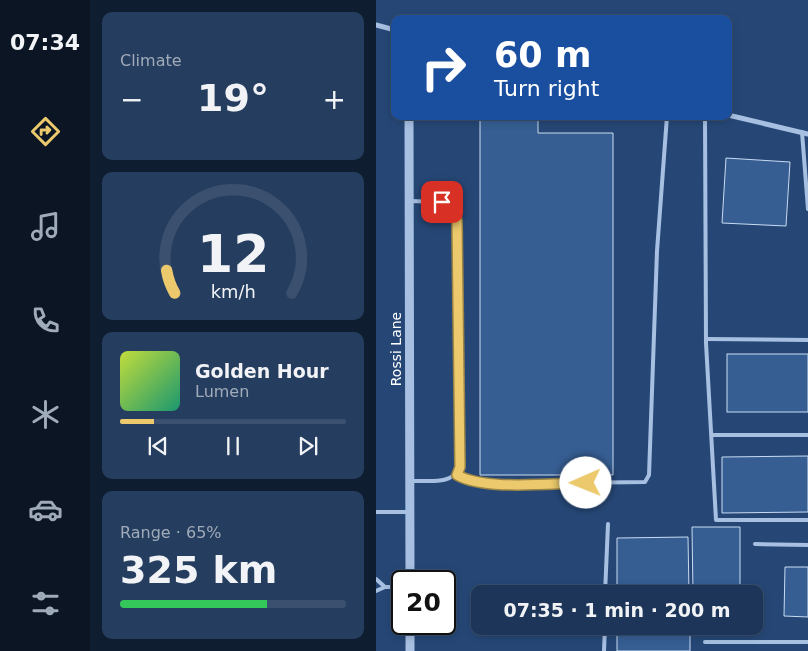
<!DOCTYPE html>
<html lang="en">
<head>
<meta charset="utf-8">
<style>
	:root { --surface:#1c3558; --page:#253d5e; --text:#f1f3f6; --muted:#a0abba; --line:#3a506e; --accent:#ebc96c }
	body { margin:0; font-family:"DejaVu Sans",sans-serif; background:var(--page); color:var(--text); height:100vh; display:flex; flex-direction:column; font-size:19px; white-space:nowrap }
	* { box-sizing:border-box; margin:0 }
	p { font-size:16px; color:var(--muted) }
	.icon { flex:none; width:28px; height:28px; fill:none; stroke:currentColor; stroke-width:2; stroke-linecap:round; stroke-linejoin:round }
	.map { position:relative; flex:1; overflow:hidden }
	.sheet { display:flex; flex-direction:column; gap:12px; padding:12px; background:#0f1d30; width:286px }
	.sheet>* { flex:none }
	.banner { position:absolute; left:15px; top:15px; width:341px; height:105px; border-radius:10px; box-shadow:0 2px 8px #0003,0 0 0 1px var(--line); background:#1a4fa0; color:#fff; overflow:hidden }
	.speed { position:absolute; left:15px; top:570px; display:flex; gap:10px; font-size:25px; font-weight:700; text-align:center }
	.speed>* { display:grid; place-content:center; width:65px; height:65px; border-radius:50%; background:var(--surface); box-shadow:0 2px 8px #0003,0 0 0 1px var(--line); line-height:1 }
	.speed .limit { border:2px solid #111; border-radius:8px; background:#fff; color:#111 }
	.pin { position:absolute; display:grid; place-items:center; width:42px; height:42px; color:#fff; margin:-21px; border-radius:10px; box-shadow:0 2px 8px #0006 }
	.me { position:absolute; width:55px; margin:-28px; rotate:269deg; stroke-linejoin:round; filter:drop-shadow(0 0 4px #0008) }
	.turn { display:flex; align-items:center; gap:18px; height:105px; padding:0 20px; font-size:22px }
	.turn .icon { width:65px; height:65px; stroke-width:2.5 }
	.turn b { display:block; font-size:35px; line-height:42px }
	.big { font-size:38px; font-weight:800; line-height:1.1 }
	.sheet .widget { flex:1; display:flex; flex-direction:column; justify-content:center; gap:8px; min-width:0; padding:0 18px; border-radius:10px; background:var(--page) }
	.sheet .dial { align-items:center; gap:0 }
	.dial svg { height:130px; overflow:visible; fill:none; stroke:var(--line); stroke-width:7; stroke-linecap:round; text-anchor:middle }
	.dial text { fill:var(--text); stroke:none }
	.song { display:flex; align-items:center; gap:15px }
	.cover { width:60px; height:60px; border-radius:8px; background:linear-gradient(135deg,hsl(70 70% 55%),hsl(160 70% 35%)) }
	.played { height:5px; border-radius:2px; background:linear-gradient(90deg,var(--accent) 15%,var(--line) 15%) }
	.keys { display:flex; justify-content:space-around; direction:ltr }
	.heat { display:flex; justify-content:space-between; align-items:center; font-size:28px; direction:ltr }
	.charge { height:8px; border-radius:4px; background:linear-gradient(90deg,#34c759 65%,var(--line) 0) }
	.trip { position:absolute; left:95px; top:585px; width:292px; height:50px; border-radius:10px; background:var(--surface); box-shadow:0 2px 8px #0003,0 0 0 1px var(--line); font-weight:800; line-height:50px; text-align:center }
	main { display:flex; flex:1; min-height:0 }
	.tab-bar { display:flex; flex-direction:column; width:90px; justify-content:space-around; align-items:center; background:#0b1523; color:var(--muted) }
	.tab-bar .icon { width:35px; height:35px }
	.tab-bar .active { color:var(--accent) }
	.tab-bar b { font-size:22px; color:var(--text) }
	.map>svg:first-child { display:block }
	.building { fill:#365e93; stroke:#c9dbf2 }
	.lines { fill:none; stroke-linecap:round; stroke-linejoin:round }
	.service { stroke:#a7c0e2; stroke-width:4 }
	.minor { stroke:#a7c0e2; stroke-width:5 }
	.tertiary { stroke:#a7c0e2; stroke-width:9 }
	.route-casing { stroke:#998346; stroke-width:12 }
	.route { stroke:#ebc96c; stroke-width:9 }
	.labels { text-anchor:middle; stroke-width:5; stroke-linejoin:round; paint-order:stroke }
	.street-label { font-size:14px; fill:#fff; stroke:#264776 }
</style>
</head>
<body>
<main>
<nav class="tab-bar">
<b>07:34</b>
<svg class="icon active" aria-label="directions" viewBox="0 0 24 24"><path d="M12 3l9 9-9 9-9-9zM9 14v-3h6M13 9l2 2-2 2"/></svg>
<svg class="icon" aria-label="music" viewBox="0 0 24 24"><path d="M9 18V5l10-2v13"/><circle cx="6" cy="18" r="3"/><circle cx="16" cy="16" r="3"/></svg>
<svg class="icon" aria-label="phone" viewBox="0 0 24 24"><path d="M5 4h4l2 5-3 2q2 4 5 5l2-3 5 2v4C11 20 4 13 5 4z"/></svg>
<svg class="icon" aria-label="climate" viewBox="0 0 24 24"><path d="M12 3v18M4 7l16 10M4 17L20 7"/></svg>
<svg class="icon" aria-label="car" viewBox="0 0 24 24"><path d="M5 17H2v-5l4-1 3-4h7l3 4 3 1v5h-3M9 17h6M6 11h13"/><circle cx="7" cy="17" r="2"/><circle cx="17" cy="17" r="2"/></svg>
<svg class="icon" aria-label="filters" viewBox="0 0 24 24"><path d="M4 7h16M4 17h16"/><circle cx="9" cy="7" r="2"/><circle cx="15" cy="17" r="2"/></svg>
</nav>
<section class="sheet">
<div class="widget"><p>Climate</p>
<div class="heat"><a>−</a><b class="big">19°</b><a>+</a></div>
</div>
<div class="widget dial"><svg viewBox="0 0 100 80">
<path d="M14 69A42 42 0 1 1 86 69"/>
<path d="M14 69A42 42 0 0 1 9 55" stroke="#ebc96c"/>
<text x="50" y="56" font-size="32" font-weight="700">12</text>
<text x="50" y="72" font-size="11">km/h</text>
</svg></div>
<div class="widget">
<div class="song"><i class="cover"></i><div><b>Golden Hour</b><p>Lumen</p></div></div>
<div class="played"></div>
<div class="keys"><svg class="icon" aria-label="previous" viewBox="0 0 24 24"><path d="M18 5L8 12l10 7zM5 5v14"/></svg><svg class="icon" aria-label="pause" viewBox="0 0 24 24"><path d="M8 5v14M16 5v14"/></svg><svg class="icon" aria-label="next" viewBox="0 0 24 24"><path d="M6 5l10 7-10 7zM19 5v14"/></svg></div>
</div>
<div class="widget"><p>Range · 65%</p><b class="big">325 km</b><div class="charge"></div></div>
</section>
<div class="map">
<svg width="432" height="651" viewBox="0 0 432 651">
	<rect width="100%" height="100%" fill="#264776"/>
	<g class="building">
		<polygon points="104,116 162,116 162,133 237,133 237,475 104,475"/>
		<polygon points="350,158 414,162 410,226 346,223"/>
		<rect x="351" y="354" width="81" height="58"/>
		<polygon points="432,456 432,512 346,513 346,457"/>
		<polygon points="316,527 364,527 364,594 317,594"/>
		<polygon points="312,537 313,594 241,594 241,538"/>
		<polygon points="409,567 432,567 432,617 408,616"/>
		<rect x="241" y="626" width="73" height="25"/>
	</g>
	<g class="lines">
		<g class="service">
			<polyline points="329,116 330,343 340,520 432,520"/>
			<polyline points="426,132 432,209"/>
			<path d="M33 201 66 202 78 208 81 221 83 467C77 486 51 480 34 481"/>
			<polyline points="330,339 432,340"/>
			<polyline points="337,435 432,435"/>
			<polyline points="81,475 90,480 112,484 269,482 273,475 281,251 291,116"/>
			<polyline points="0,512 34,512"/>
			<polyline points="379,544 432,545"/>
			<polyline points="0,579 9,587 26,587"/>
			<polyline points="0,591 9,587"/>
			<polyline points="229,594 232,524"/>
			<polyline points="329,642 432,642"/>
			<polyline points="228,651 229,626"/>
		</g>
		<g class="minor">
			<polyline points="0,25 19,30"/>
			<polyline points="352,115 432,134"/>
		</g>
		<g class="tertiary">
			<polyline points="33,116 34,581"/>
			<polyline points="34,624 34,651"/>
		</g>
	</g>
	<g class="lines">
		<g class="route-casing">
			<path id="route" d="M66 202 78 208 81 221 84 467 81 475C109 491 176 483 210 483"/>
		</g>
		<use href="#route" class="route"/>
	</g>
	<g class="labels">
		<g class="street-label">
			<text transform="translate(20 349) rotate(-90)" y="5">Rossi Lane</text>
		</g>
	</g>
</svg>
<div class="speed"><div class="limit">20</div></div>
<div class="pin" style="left:66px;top:202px;background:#d93025"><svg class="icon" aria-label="arrive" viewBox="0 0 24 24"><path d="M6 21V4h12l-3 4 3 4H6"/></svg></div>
<svg class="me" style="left:210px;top:483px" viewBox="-20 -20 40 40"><circle r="19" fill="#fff"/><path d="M0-13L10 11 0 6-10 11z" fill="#ebc96c"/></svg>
<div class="trip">07:35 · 1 min · 200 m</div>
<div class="banner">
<div class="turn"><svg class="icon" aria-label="right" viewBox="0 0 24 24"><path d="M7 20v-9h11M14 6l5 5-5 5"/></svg><div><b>60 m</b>Turn right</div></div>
</div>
</div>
</main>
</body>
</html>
